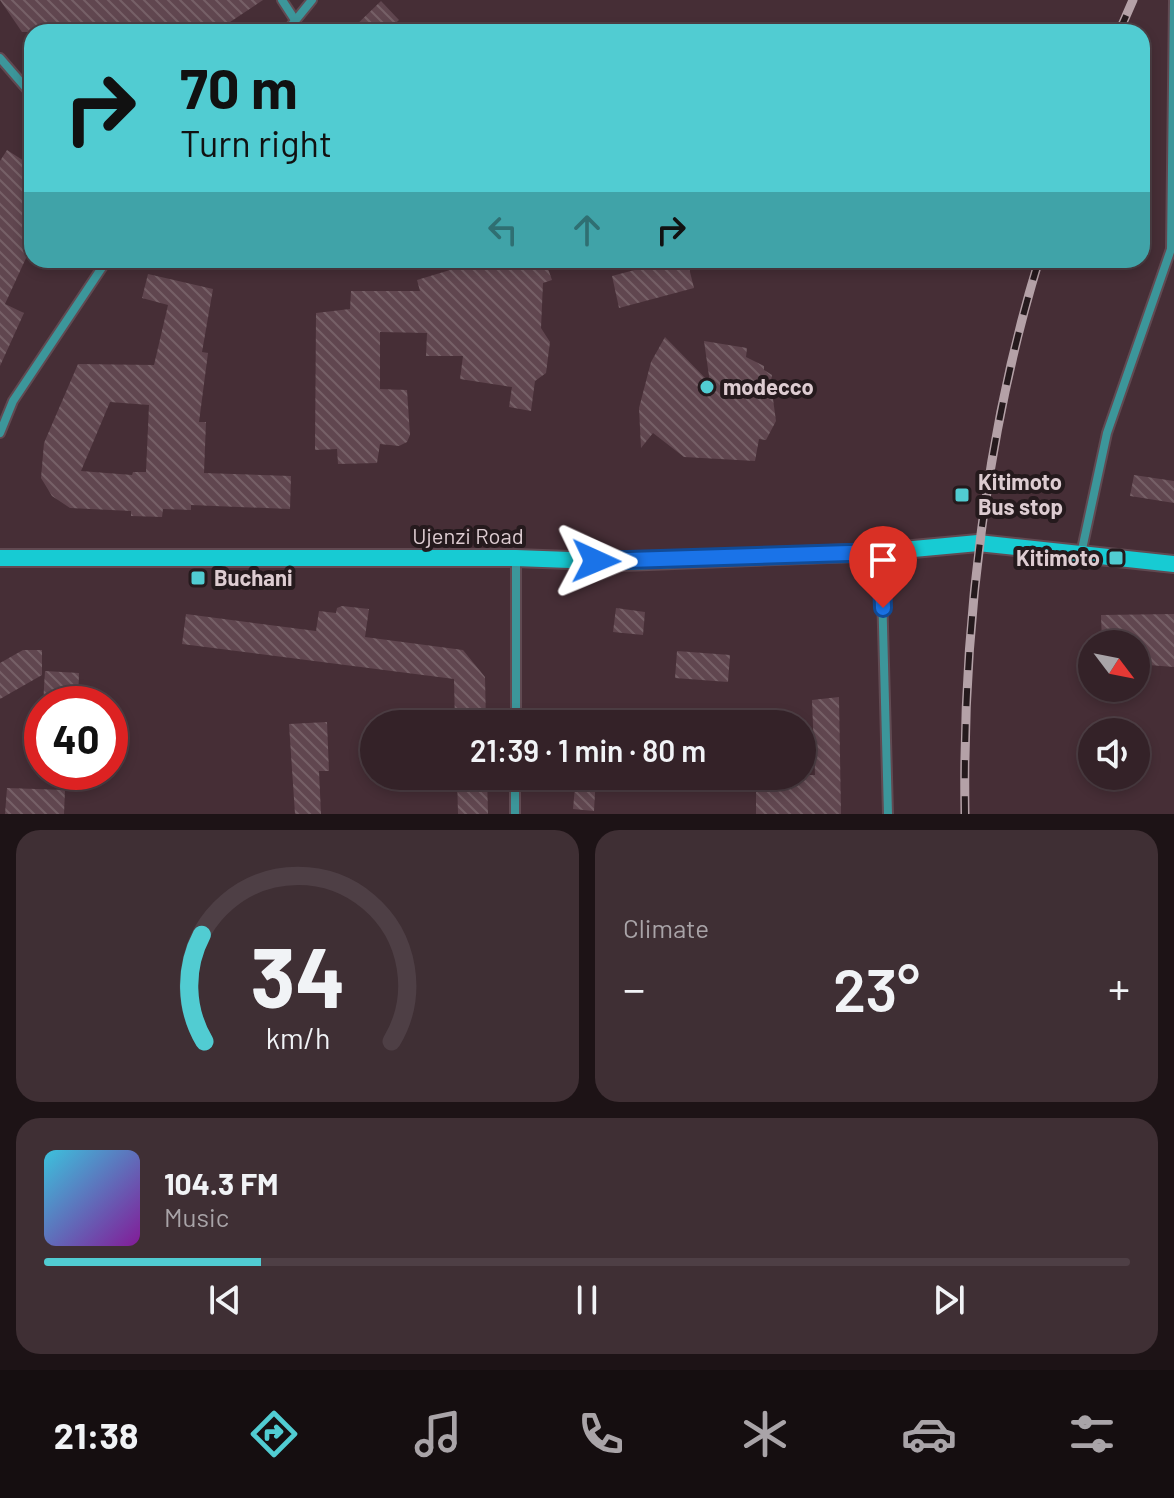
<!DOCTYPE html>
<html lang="en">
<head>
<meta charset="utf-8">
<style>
	:root { --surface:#342228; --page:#3f2f34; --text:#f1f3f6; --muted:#a9a4a8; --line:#4e3f45; --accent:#51ccd2 }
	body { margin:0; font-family:Barlow,sans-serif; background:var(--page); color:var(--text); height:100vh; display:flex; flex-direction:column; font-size:30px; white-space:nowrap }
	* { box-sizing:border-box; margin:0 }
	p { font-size:26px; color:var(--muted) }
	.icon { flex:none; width:44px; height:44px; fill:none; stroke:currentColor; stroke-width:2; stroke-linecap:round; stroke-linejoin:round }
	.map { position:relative; height:814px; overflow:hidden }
	.details { display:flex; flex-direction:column; gap:16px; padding:16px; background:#1d1316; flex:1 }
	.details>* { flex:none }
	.top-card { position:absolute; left:24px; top:24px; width:1126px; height:244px; border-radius:24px; box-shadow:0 4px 12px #0003,0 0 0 2px var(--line); background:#51ccd2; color:#111; overflow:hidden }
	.needle { width:52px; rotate:122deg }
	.fabs { position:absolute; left:1078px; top:630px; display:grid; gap:16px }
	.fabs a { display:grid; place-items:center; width:72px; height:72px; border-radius:50%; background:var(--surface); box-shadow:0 4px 12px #0003,0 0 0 2px var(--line); font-size:40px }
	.speed { position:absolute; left:24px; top:686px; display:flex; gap:16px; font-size:40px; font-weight:700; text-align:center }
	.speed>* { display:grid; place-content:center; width:104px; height:104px; border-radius:50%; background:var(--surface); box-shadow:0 4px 12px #0003,0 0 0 2px var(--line); line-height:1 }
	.speed .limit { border:12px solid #d22; background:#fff; color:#111 }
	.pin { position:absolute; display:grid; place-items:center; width:68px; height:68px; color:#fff; margin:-82px -34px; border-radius:50% 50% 50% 0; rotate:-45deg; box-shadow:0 0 8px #0007 }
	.pin .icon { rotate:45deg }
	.me { position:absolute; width:88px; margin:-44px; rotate:91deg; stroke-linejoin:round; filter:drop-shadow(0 0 6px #0008) }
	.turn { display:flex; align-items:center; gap:28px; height:168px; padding:0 24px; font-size:36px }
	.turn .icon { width:104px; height:104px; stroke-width:2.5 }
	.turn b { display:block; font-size:56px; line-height:68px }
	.lanes { display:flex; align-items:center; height:76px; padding:0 24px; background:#0003; justify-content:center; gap:40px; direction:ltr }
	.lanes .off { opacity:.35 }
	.big { font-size:60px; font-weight:600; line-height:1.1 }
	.details .tile { flex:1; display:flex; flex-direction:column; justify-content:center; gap:12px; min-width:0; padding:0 28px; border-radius:24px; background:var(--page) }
	.details .dial { align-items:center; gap:0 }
	.dial svg { height:208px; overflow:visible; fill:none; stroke:var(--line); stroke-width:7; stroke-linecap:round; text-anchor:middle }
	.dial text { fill:var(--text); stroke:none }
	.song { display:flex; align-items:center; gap:24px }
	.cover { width:96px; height:96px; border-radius:12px; background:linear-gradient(135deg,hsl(190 70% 55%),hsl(290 70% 35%)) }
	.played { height:8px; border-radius:4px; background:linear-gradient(90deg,var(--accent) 20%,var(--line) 20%) }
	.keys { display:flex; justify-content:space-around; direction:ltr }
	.heat { display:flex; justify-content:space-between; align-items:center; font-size:44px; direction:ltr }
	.details .tiles { flex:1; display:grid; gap:16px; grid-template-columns:1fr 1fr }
	.tile:last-child { grid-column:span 2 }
	.trip { position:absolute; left:360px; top:710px; width:456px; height:80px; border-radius:40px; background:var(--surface); box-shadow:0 4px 12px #0003,0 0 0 2px var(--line); font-weight:600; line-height:80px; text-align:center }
	.dock { display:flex; height:128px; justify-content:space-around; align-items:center; background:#150e10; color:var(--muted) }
	.dock .icon { width:56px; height:56px }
	.dock .current { color:var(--accent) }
	.dock b { font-size:36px; color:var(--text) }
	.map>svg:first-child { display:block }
	.building { fill:url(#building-back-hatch); fill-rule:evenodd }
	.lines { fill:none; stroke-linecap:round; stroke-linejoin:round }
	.street-casing { stroke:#614a52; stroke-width:12 }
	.secondary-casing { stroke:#614a52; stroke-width:20 }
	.street { stroke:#3c969a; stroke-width:8 }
	.secondary { stroke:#17cbd3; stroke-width:16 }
	.rail-casing { stroke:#b4a1a7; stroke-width:9 }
	.rail { stroke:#251a1d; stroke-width:6; stroke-dasharray:18; stroke-linecap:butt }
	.route-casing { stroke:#114b97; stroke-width:20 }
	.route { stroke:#1a73e8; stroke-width:14 }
	.poi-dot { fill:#51ccd2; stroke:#251a1d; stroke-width:3 }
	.labels { text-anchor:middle; stroke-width:8; stroke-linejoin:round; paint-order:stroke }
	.poi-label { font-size:22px; font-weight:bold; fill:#ddccd1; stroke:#251a1d; text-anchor:start }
	.street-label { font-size:22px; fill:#ddccd1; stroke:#251a1d }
</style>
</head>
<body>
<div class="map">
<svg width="1174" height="814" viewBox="0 0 1174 814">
	<defs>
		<pattern id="building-back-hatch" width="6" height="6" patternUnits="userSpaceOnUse" patternTransform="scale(2)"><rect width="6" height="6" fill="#60464f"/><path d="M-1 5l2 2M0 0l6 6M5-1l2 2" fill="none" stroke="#766067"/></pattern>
	</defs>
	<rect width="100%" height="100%" fill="#462e36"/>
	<g class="building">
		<polygon points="0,0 263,0 215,32 22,32"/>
		<polygon points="381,1 399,20 386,32 349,32"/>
		<polygon points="7,150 32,166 32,245 5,304 24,313 0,366 0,161"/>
		<polygon points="483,260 545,260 552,280 543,283 541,328 550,342 546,373 535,381 531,411 509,407 512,387 460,379 463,356 426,356 427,333 380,332 380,389 407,390 410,435 407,442 399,446 380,444 377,463 338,464 337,449 315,450 316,313 350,309 351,291 420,291 417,280"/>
		<polygon points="672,260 687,260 694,288 619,308 612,276"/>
		<path d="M148 274 213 289 202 352 208 353 199 422H206L204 473 291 476 290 509 191 505V510L163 509 162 517 131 516V511L70 508 52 496 41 478 44 443 78 364 154 365 168 305 142 298ZM110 402 149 405 146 472H133L132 475 81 471Z"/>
		<polygon points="665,337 710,383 704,341 747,348 746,357 764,366 764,370 772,375 768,398 773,399 776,421 766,440 759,439 755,461 684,457 653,433 641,448 639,408 651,362"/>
		<polygon points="1134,475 1174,481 1174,503 1130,496"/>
		<polygon points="342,606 369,609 365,637 463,650 485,677 486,724 455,724 454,679 182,644 186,614 316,631 319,611 336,613 337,608"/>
		<polygon points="616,608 645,612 643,635 613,632"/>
		<polygon points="1174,614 1174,667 1136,664 1136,644 1102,644 1101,615"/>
		<polygon points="23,650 42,650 42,675 0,699 0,663"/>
		<polygon points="677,651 730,655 728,682 675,678"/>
		<polygon points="45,671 79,673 78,704 43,704"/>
		<polygon points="839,697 841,814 756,814 756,776 815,775 812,700"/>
		<polygon points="327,722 329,771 319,771 321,814 295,814 289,724"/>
		<polygon points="457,776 487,776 488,814 458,814"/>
		<polygon points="576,776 596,776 594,811 573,809"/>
		<polygon points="7,788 65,790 64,814 5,814"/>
	</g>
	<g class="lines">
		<g class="street-casing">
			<g id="street">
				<polyline points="282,0 295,20"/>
				<polyline points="286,32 312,0"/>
				<polyline points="0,58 32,95"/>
				<polyline points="0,433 13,401 107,260"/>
				<polyline points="881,552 888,814"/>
				<polyline points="1081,554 1107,433 1171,249 1174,1"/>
				<polyline points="516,724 516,558"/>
				<polyline points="515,814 515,776"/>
			</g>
		</g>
		<g class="secondary-casing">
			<polyline id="secondary" points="0,558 516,558 623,562 881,552 978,543 1174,564"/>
		</g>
		<use href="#street" class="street"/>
		<use href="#secondary" class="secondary"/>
		<g class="rail-casing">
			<g id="rail">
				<polyline points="1119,32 1133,0"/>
				<path d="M965 814C962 634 986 432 1039 260"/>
			</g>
		</g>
		<use href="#rail" class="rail"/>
	</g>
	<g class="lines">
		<g class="route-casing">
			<polyline id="route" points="596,561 881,552 883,608"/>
		</g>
		<use href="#route" class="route"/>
	</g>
	<g class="poi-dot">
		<circle cx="707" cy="387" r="8"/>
		<rect x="954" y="487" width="16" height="16" rx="4"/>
		<rect x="1108" y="550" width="16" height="16" rx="4"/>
		<rect x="190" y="570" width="16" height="16" rx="4"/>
	</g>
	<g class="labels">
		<g class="poi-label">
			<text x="723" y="395">modecco</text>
			<text x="978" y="490">Kitimoto<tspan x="978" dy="25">Bus stop</tspan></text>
			<text x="1100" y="566" text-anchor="end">Kitimoto</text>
			<text x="214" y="586">Buchani</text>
		</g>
		<g class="street-label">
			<text x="468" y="544">Ujenzi Road</text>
		</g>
	</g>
</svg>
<div class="fabs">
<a><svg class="needle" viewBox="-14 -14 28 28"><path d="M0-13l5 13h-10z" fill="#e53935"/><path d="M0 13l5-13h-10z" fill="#a9a4a8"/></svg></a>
<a><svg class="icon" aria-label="sound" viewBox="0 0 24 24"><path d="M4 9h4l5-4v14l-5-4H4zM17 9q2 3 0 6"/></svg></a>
</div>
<div class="speed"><div class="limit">40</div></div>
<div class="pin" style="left:883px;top:608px;background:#d93025"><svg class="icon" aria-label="arrive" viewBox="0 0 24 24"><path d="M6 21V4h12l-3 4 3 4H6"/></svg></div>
<svg class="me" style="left:596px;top:561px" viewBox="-20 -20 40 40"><path d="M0-17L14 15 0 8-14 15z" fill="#1a73e8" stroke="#fff" stroke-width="4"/></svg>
<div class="trip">21:39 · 1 min · 80 m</div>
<div class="top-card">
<div class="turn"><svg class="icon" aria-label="right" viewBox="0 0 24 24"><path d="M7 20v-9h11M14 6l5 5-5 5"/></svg><div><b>70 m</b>Turn right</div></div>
<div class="lanes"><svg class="icon off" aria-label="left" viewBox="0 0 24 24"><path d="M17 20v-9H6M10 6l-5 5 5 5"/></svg><svg class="icon off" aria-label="ahead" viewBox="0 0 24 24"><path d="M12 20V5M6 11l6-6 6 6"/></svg><svg class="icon" aria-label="right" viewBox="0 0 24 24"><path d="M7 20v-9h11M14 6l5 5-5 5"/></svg></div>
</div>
</div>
<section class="details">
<div class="tiles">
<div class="tile dial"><svg viewBox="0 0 100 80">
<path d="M14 69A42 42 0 1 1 86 69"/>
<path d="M14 69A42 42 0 0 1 13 28" stroke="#51ccd2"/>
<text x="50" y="56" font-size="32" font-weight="700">34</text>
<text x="50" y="72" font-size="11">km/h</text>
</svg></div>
<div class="tile"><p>Climate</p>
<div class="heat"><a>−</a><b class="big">23°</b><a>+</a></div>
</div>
<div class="tile">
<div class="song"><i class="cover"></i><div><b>104.3 FM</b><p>Music</p></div></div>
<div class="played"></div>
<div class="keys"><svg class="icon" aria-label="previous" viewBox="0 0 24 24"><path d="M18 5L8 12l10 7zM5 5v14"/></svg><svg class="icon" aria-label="pause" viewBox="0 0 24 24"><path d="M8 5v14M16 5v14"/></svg><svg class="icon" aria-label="next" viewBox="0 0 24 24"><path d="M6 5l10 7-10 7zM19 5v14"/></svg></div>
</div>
</div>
</section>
<nav class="dock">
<b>21:38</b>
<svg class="icon current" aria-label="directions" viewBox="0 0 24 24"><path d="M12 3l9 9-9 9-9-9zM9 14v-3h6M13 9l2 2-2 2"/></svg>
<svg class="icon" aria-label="music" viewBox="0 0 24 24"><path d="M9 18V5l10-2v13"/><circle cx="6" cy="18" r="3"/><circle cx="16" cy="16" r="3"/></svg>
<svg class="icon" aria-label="phone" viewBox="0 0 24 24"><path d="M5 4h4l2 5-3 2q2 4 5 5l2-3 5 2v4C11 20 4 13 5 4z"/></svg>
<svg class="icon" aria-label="climate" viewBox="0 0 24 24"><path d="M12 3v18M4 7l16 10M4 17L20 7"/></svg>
<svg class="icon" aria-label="car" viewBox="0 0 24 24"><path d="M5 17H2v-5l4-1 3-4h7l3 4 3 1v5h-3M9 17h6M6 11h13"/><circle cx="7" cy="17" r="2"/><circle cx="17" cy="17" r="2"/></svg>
<svg class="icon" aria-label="filters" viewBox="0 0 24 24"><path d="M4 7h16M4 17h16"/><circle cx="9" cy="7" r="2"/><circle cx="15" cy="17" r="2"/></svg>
</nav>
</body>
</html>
